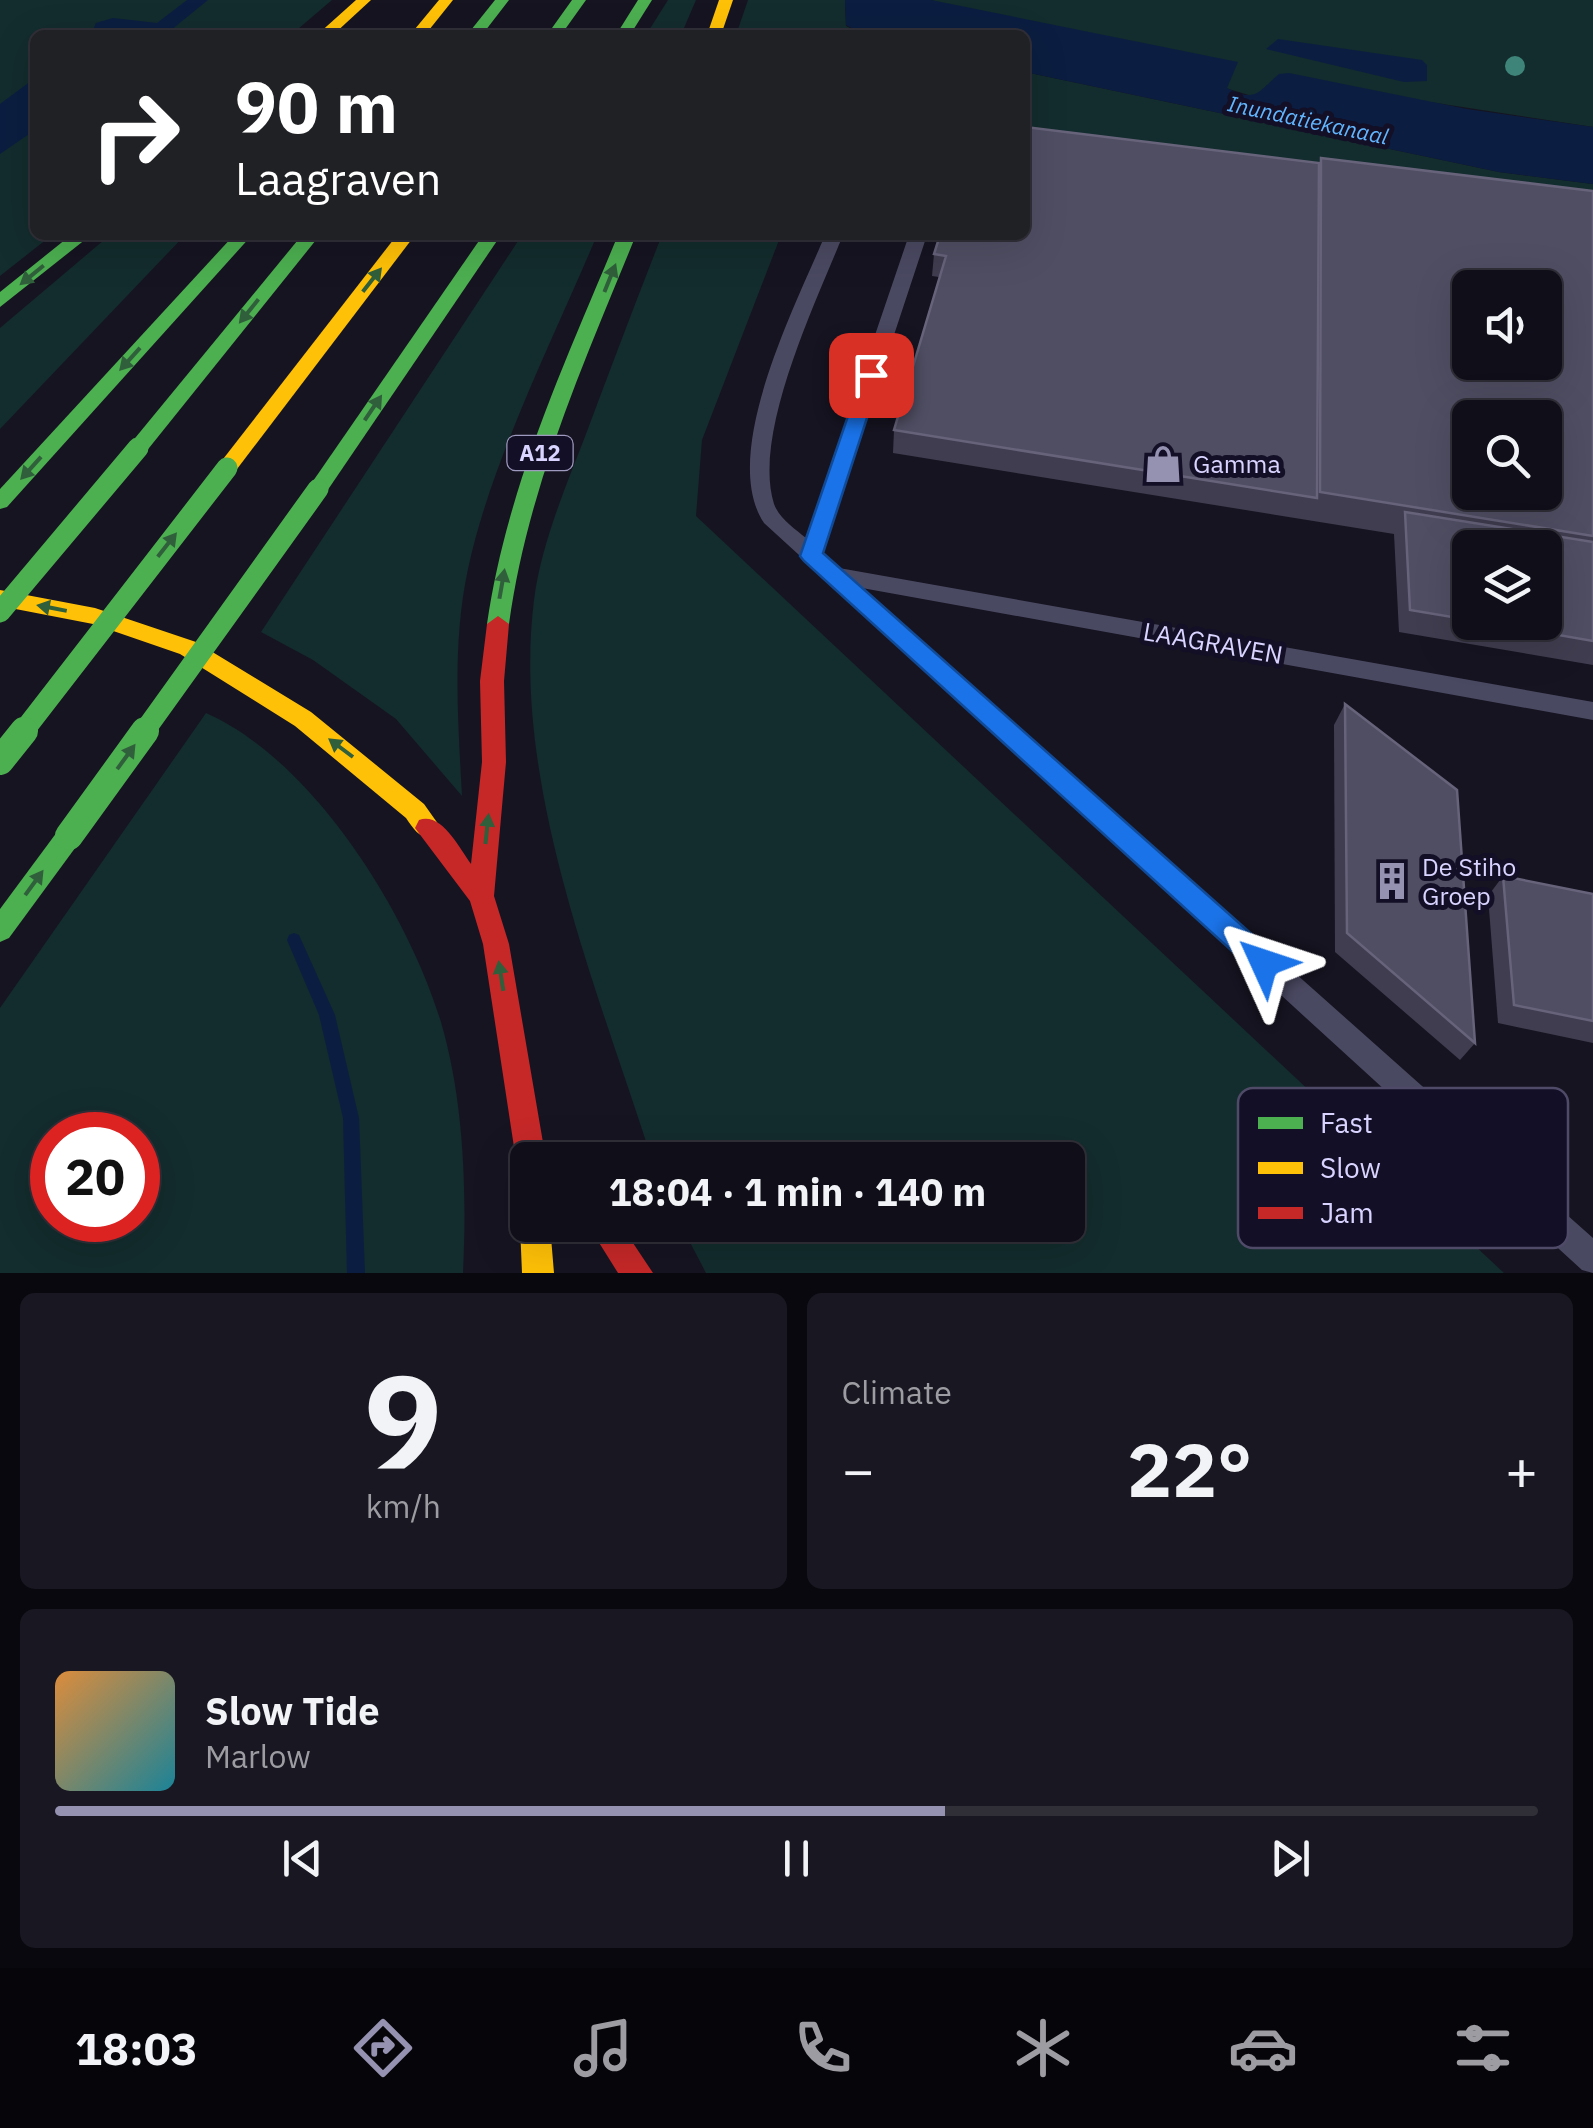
<!DOCTYPE html>
<html lang="en">
<head>
<meta charset="utf-8">
<style>
	:root { --surface:#100f19; --page:#191822; --text:#f1f3f6; --muted:#9c9ca2; --line:#302f38; --accent:#9591b1 }
	body { margin:0; font-family:"IBM Plex Sans",sans-serif; background:var(--page); color:var(--text); height:100vh; display:flex; flex-direction:column; font-size:38px; white-space:nowrap }
	* { box-sizing:border-box; margin:0 }
	p { font-size:32px; color:var(--muted) }
	.icon { flex:none; width:55px; height:55px; fill:none; stroke:currentColor; stroke-width:2; stroke-linecap:round; stroke-linejoin:round }
	.map { position:relative; height:1273px; overflow:hidden }
	.panel { display:flex; flex-direction:column; gap:20px; padding:20px; background:#09080e; flex:1 }
	.panel>* { flex:none }
	.top-card { position:absolute; left:30px; top:30px; width:1000px; height:210px; border-radius:15px; box-shadow:0 10px 40px #0002,0 0 0 2px var(--line); background:#202124; color:#fff; overflow:hidden }
	.controls { position:absolute; left:1452px; top:270px; display:grid; gap:20px }
	.controls a { display:grid; place-items:center; width:110px; height:110px; border-radius:15px; background:var(--surface); box-shadow:0 10px 40px #0002,0 0 0 2px var(--line); font-size:50px }
	.speed { position:absolute; left:30px; top:1112px; display:flex; gap:20px; font-size:50px; font-weight:700; text-align:center }
	.speed>* { display:grid; place-content:center; width:130px; height:130px; border-radius:50%; background:var(--surface); box-shadow:0 10px 40px #0002,0 0 0 2px var(--line); line-height:1 }
	.speed .limit { border:15px solid #d22; background:#fff; color:#111 }
	.pin { position:absolute; display:grid; place-items:center; width:85px; height:85px; color:#fff; margin:-42px; border-radius:20px; box-shadow:0 5px 15px #0006 }
	.me { position:absolute; width:110px; margin:-55px; rotate:312deg; stroke-linejoin:round; filter:drop-shadow(0 0 8px #0008) }
	.turn { display:flex; align-items:center; gap:35px; height:210px; padding:0 40px; font-size:45px }
	.turn .icon { width:130px; height:130px; stroke-width:2.5 }
	.turn b { display:block; font-size:70px; line-height:85px }
	.big { font-size:75px; font-weight:800; line-height:1.1 }
	.panel .card { flex:1; display:flex; flex-direction:column; justify-content:center; gap:15px; min-width:0; padding:0 35px; border-radius:15px; background:var(--page) }
	.panel .dial { align-items:center; gap:0 }
	.dial b { font-size:130px; line-height:1 }
	.song { display:flex; align-items:center; gap:30px }
	.cover { width:120px; height:120px; border-radius:15px; background:linear-gradient(135deg,hsl(30 70% 55%),hsl(190 70% 35%)) }
	.played { height:10px; border-radius:5px; background:linear-gradient(90deg,var(--accent) 60%,var(--line) 60%) }
	.keys { display:flex; justify-content:space-around; direction:ltr }
	.heat { display:flex; justify-content:space-between; align-items:center; font-size:55px; direction:ltr }
	.panel .tiles { flex:1; display:grid; gap:20px; grid-template-columns:1fr 1fr }
	.card:last-child { grid-column:span 2 }
	.trip { position:absolute; left:510px; top:1142px; width:575px; height:100px; border-radius:15px; background:var(--surface); box-shadow:0 10px 40px #0002,0 0 0 2px var(--line); font-weight:800; line-height:100px; text-align:center }
	.menu { display:flex; height:160px; justify-content:space-around; align-items:center; background:#06060a; color:var(--muted) }
	.menu .icon { width:70px; height:70px }
	.menu .selected { color:var(--accent) }
	.menu b { font-size:45px; color:var(--text) }
	.map>svg:first-child { display:block }
	.green { fill:#132c2d; fill-rule:evenodd }
	.water { fill:#0b1e41 }
	.lines { fill:none; stroke-linecap:round; stroke-linejoin:round }
	.stream { fill:#0b1e41; fill-rule:evenodd }
	.lane { fill:#4a4962; fill-rule:evenodd }
	.fast { fill:#4caf50; fill-rule:evenodd }
	.slow { fill:#ffc107; fill-rule:evenodd }
	.jam { fill:#c62828; fill-rule:evenodd }
	.fast-bridge-far1 { stroke:#4caf50; stroke-width:21 }
	.fast-bridge { stroke:#4caf50; stroke-width:28 }
	.tree { fill:#3e8478 }
	.wall { fill:#403d50; fill-rule:evenodd }
	.building { fill:#504e63; stroke:#66637b; stroke-width:2.5; fill-rule:evenodd }
	.oneway { fill:#305f3b }
	.route { fill:#1a73e8; stroke:#114b97; stroke-width:2.5 }
	.labels { text-anchor:middle; stroke-width:10; stroke-linejoin:round; paint-order:stroke }
	.far-water-label { font-size:22px; font-style:italic; fill:#62b6ff; stroke:#130f26 }
	.shield { fill:#130f26; stroke:#9e99be; stroke-width:2.5 }
	.shield-label { font-size:22px; font-weight:bold; fill:#d9d4ff }
	.poi-label { font-size:25px; fill:#d9d4ff; stroke:#130f26; text-anchor:start }
	.street-label { font-size:25px; fill:#d9d4ff; stroke:#130f26 }
	.key { fill:#130f26; stroke:#4e4a67; stroke-width:2.5 }
	.key-label { font-size:28px; fill:#d9d4ff }
</style>
</head>
<body>
<div class="map">
<svg width="1593" height="1273" viewBox="0 0 1593 1273">
	<rect width="100%" height="100%" fill="#161421"/>
	<g class="green">
		<polygon points="0,0 332,0 291,35 35,35 35,235 52,235 0,276"/>
		<polygon points="668,0 696,0 681,35 646,35"/>
		<polygon points="748,0 845,0 846,26 864,35 736,35"/>
		<polygon points="931,0 1593,0 1593,127 1423,101 1267,85 1260,94 1252,96"/>
		<polygon points="1025,72 1499,172 1593,184 1593,229 1025,142"/>
		<polygon points="110,235 185,235 0,429 0,328"/>
		<path d="M522 235H597C554 338 491 461 468 569 452 643 458 721 462 796L396 719 313 660 261 632Z"/>
		<path d="M662 235H781L702 440 696 516 1504 1273H706L681 1225H1068V1160H652C597 987 511 783 534 600 541 544 566 486 586 434 611 367 636 301 662 235Z"/>
		<path d="M206 713C313 760 408 913 441 1022 464 1101 467 1191 463 1273H0V1008ZM52 1135H138V1220H52Z"/>
	</g>
	<g class="water">
		<polygon points="187,0 208,0 165,35 91,35 96,23 113,18 157,23"/>
		<path d="M845 0H931L1238 62 1227 88C1256 103 1258 92 1279 74L1289 73 1467 109 1593 127V184L1499 172 1025 72V35H864L846 25Z"/>
		<polygon points="1278,39 1422,60 1427,65 1427,81 1404,82 1266,49"/>
		<polygon points="35,78 35,130 0,154 0,104"/>
	</g>
	<g class="lines">
		<polygon class="stream" points="294,933 299,935 335,1015 359,1118 365,1273 347,1273 343,1118 319,1015 287,940 289,935"/>
		<path class="lane" d="M825 235H843C816 302 752 434 774 504 779 518 795 529 806 538L909 235H927L822 553 839 568 1593 702V720L862 588 1593 1238V1273L1582 1270 764 523C718 454 797 303 825 235Z"/>
		<g class="fast">
			<polygon points="495,0 509,0 482,35 467,35"/>
			<polygon points="572,0 586,0 561,35 547,35"/>
			<polygon points="638,0 652,0 630,35 616,35"/>
			<polygon points="71,235 91,235 0,307 0,292"/>
			<polygon points="234,235 252,235 7,507 0,509 0,489"/>
			<polygon points="302,235 320,235 145,453 131,453 128,448 131,443"/>
			<polygon points="483,235 501,235 325,494 311,494 308,489 311,484"/>
			<path d="M618 235H636C584 363 528 486 509 624L498 632 487 624C507 486 565 363 618 235Z"/>
			<polygon points="69,825 78,828 82,836 78,844 9,938 0,942 0,909 60,828"/>
		</g>
		<g class="slow">
			<polygon points="356,0 371,0 333,35 317,35"/>
			<polygon points="439,0 453,0 425,35 410,35"/>
			<polygon points="719,0 733,0 721,35 707,35"/>
			<polygon points="397,235 415,235 234,473 220,473 217,468 220,463"/>
			<path d="M0 590 95 608 196 642 311 712 424 804 441 828 437 836C421 841 415 831 406 818L295 726 180 654 93 624 0 606Z"/>
			<polygon points="528,1213 528,1225 550,1225 554,1273 522,1273 520,1225"/>
		</g>
		<g class="jam">
			<path d="M498 616 509 624 504 681 506 762 494 896 509 944 546 1160H528V1173L521 1170 516 1160 483 944 470 901 415 828 419 820C442 812 459 848 471 864L482 762 480 681 487 624Z"/>
			<polygon points="588,1225 621,1225 653,1273 618,1273"/>
		</g>
		<g class="fast-bridge-far1">
			<polyline points="0,612 138,448"/>
			<polyline points="22,733 227,468"/>
			<polyline points="143,733 318,489"/>
		</g>
		<g class="fast-bridge">
			<polyline points="0,761 24,731"/>
			<polyline points="69,836 145,731"/>
		</g>
	</g>
	<circle class="tree" cx="1515" cy="66" r="10"/>
	<g class="wall">
		<path d="M1321 158 1593 191V665L1399 632 1394 534 893 453 894 430 939 277 932 276 934 254 1319 163ZM1470 548 1545 622H1470Z"/>
		<polygon points="1345,704 1475,1043 1460,1060 1335,952 1334,725"/>
		<polygon points="1503,876 1593,894 1593,1043 1498,1023 1488,896"/>
	</g>
	<g class="building">
		<polygon points="1025,127 1319,163 1317,498 894,430 946,256 934,254 940,235 1025,235"/>
		<path d="M1321 158 1593 191V536L1320 492ZM1470 288H1545V362H1470ZM1470 418H1545V492H1470Z"/>
		<polygon points="1405,512 1593,542 1593,641 1483,622 1545,622 1545,548 1470,548 1470,620 1410,610"/>
		<polygon points="1345,704 1457,790 1475,1043 1347,933"/>
		<polygon points="1503,876 1593,894 1593,1021 1514,1005"/>
	</g>
	<defs><path id="oneway-solid" d="M-6-.8H1V-3.2L6.5 0L1 3.2V.8H-6Z" transform="scale(2.5)"/></defs>
	<g class="oneway">
		<use href="#oneway-solid" transform="translate(32 275) rotate(141)"/>
		<use href="#oneway-solid" transform="translate(610 278) rotate(-68)"/>
		<use href="#oneway-solid" transform="translate(372 280) rotate(-52)"/>
		<use href="#oneway-solid" transform="translate(249 311) rotate(129)"/>
		<use href="#oneway-solid" transform="translate(130 359) rotate(132)"/>
		<use href="#oneway-solid" transform="translate(373 408) rotate(-56)"/>
		<use href="#oneway-solid" transform="translate(31 468) rotate(132)"/>
		<use href="#oneway-solid" transform="translate(167 545) rotate(-52)"/>
		<use href="#oneway-solid" transform="translate(502 584) rotate(-80)"/>
		<use href="#oneway-solid" transform="translate(52 608) rotate(-169)"/>
		<use href="#oneway-solid" transform="translate(341 748) rotate(-143)"/>
		<use href="#oneway-solid" transform="translate(126 757) rotate(-54)"/>
		<use href="#oneway-solid" transform="translate(487 829) rotate(-84)"/>
		<use href="#oneway-solid" transform="translate(34 883) rotate(-54)"/>
		<use href="#oneway-solid" transform="translate(501 976) rotate(-99)"/>
	</g>
	<polygon class="route" points="871,369 881,375 823,553 1274,954 1278,963 1274,972 1264,976 1255,972 804,561 800,556 862,375"/>
	<defs>
		<g id="shop-bare" transform="scale(3)"><path d="M-5-2.5h2.3a2.7 3.5 0 0 1 5.4 0H5L5.5 6h-11ZM-1.5-2.5h3a1.5 2.3 0 0 0-3 0Z" fill="#9591b1" stroke="#130f26" stroke-width="2.5" paint-order="stroke"/></g>
		<g id="building-bare" transform="scale(3)"><path d="M-4-6H4V6H1V3H-1V6H-4ZM-2.5-4.3h1.7v1.8h-1.7ZM.8-4.3h1.7v1.8H.8ZM-2.5-1h1.7V.8h-1.7ZM.8-1h1.7V.8H.8Z" fill="#9591b1" stroke="#130f26" stroke-width="2.5" paint-order="stroke"/></g>
	</defs>
	<g fill-rule="evenodd">
		<use href="#shop-bare" x="1163" y="464"/>
		<use href="#building-bare" x="1392" y="881"/>
	</g>
	<g class="labels">
		<g class="far-water-label">
			<text transform="translate(1308 120) rotate(12)" y="8">Inundatiekanaal</text>
		</g>
		<rect class="shield" x="507.5" y="436" width="65" height="34" rx="8"/>
		<g class="shield-label">
			<text x="540" y="461">A12</text>
		</g>
		<g class="poi-label">
			<text x="1193" y="473">Gamma</text>
			<text x="1422" y="876">De Stiho<tspan x="1422" dy="29">Groep</tspan></text>
		</g>
		<g class="street-label">
			<text transform="translate(1213 643) rotate(10)" y="9">LAAGRAVEN</text>
		</g>
	</g>
	<rect x="1238" y="1088" width="330" height="160" rx="15" class="key"/>
	<rect x="1258" y="1117" width="45" height="12" fill="#4caf50"/>
	<rect x="1258" y="1162" width="45" height="12" fill="#ffc107"/>
	<rect x="1258" y="1207" width="45" height="12" fill="#c62828"/>
	<g class="key-label">
		<text x="1320" y="1133">Fast</text>
		<text x="1320" y="1178">Slow</text>
		<text x="1320" y="1223">Jam</text>
	</g>
</svg>
<div class="controls">
<a><svg class="icon" aria-label="sound" viewBox="0 0 24 24"><path d="M4 9h4l5-4v14l-5-4H4zM17 9q2 3 0 6"/></svg></a>
<a><svg class="icon" aria-label="search" viewBox="0 0 24 24"><circle cx="10" cy="10" r="6"/><path d="M15 15l6 6"/></svg></a>
<a><svg class="icon" aria-label="layers" viewBox="0 0 24 24"><path d="M12 4l9 5-9 5-9-5zM3 14l9 5 9-5"/></svg></a>
</div>
<div class="speed"><div class="limit">20</div></div>
<div class="pin" style="left:871px;top:375px;background:#d93025"><svg class="icon" aria-label="arrive" viewBox="0 0 24 24"><path d="M6 21V4h12l-3 4 3 4H6"/></svg></div>
<svg class="me" style="left:1264px;top:963px" viewBox="-20 -20 40 40"><path d="M0-17L14 15 0 8-14 15z" fill="#1a73e8" stroke="#fff" stroke-width="4"/></svg>
<div class="trip">18:04 · 1 min · 140 m</div>
<div class="top-card">
<div class="turn"><svg class="icon" aria-label="right" viewBox="0 0 24 24"><path d="M7 20v-9h11M14 6l5 5-5 5"/></svg><div><b>90 m</b>Laagraven</div></div>
</div>
</div>
<section class="panel">
<div class="tiles">
<div class="card dial"><b>9</b><p>km/h</p></div>
<div class="card"><p>Climate</p>
<div class="heat"><a>−</a><b class="big">22°</b><a>+</a></div>
</div>
<div class="card">
<div class="song"><i class="cover"></i><div><b>Slow Tide</b><p>Marlow</p></div></div>
<div class="played"></div>
<div class="keys"><svg class="icon" aria-label="previous" viewBox="0 0 24 24"><path d="M18 5L8 12l10 7zM5 5v14"/></svg><svg class="icon" aria-label="pause" viewBox="0 0 24 24"><path d="M8 5v14M16 5v14"/></svg><svg class="icon" aria-label="next" viewBox="0 0 24 24"><path d="M6 5l10 7-10 7zM19 5v14"/></svg></div>
</div>
</div>
</section>
<nav class="menu">
<b>18:03</b>
<svg class="icon selected" aria-label="directions" viewBox="0 0 24 24"><path d="M12 3l9 9-9 9-9-9zM9 14v-3h6M13 9l2 2-2 2"/></svg>
<svg class="icon" aria-label="music" viewBox="0 0 24 24"><path d="M9 18V5l10-2v13"/><circle cx="6" cy="18" r="3"/><circle cx="16" cy="16" r="3"/></svg>
<svg class="icon" aria-label="phone" viewBox="0 0 24 24"><path d="M5 4h4l2 5-3 2q2 4 5 5l2-3 5 2v4C11 20 4 13 5 4z"/></svg>
<svg class="icon" aria-label="climate" viewBox="0 0 24 24"><path d="M12 3v18M4 7l16 10M4 17L20 7"/></svg>
<svg class="icon" aria-label="car" viewBox="0 0 24 24"><path d="M5 17H2v-5l4-1 3-4h7l3 4 3 1v5h-3M9 17h6M6 11h13"/><circle cx="7" cy="17" r="2"/><circle cx="17" cy="17" r="2"/></svg>
<svg class="icon" aria-label="filters" viewBox="0 0 24 24"><path d="M4 7h16M4 17h16"/><circle cx="9" cy="7" r="2"/><circle cx="15" cy="17" r="2"/></svg>
</nav>
</body>
</html>
